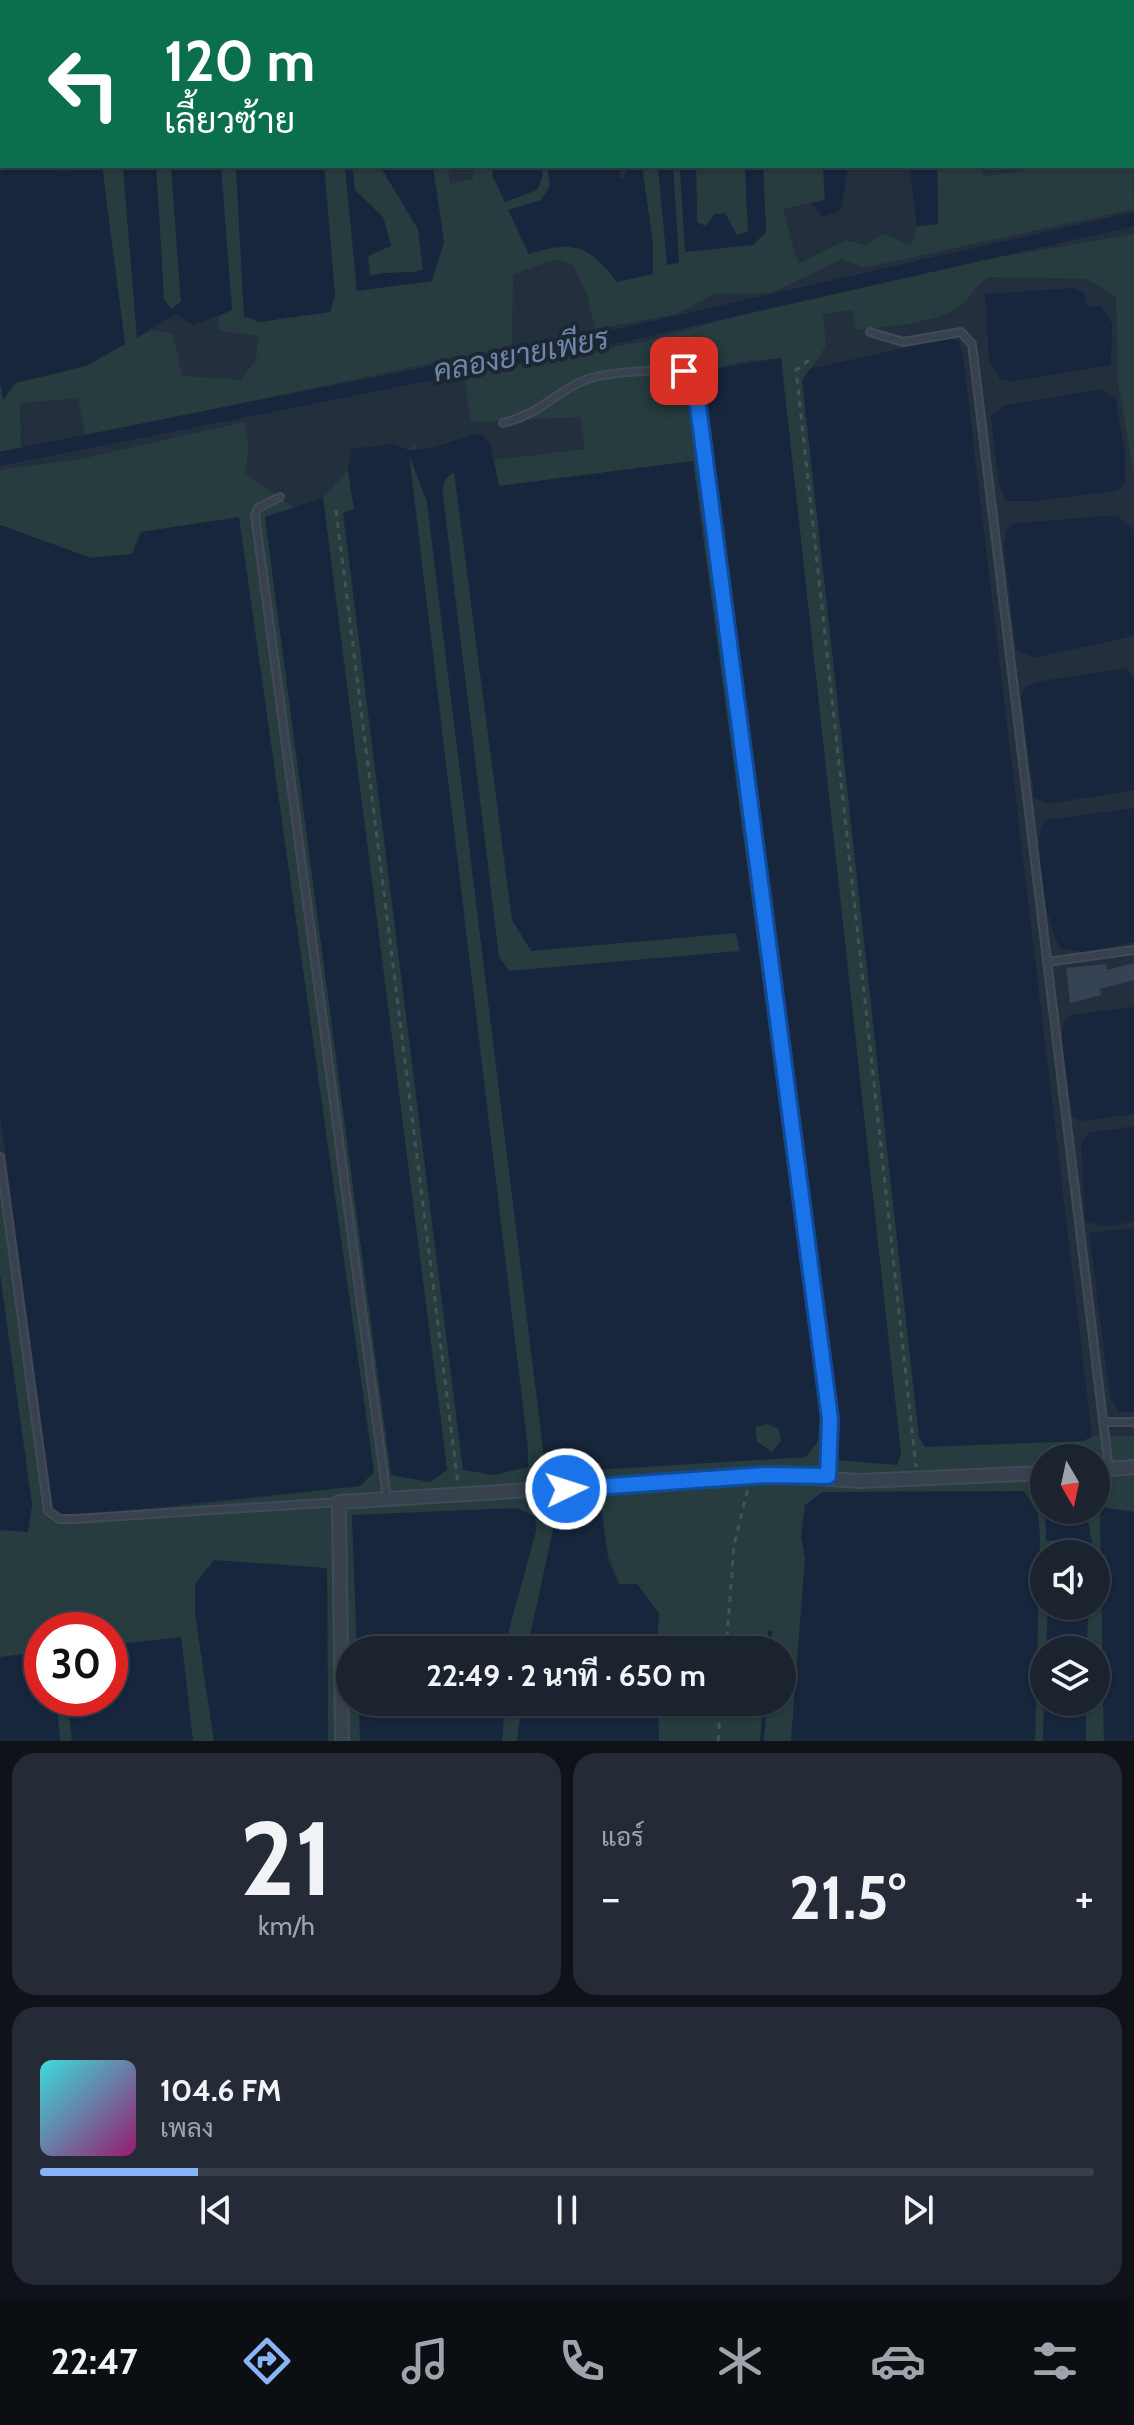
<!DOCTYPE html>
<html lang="th">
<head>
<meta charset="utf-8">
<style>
	:root { --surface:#1b232e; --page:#242b36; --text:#f1f3f6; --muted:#a0a4aa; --line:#39404a; --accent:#8ab4f8 }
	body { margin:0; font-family:Cabin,Sarabun,sans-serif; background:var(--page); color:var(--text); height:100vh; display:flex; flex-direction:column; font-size:30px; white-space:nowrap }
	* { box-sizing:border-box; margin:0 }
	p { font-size:26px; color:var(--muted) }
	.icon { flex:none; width:44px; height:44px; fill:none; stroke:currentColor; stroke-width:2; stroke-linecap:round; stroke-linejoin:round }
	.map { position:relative; height:1741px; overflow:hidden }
	.drawer { display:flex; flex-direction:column; gap:12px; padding:12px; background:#0f1319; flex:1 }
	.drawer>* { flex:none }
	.banner { position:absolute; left:0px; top:0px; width:1134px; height:168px; box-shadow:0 2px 6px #0004,0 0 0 2px var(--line); background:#0b6e4f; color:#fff; overflow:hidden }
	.needle { width:52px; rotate:171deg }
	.buttons { position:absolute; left:1030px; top:1444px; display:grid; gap:16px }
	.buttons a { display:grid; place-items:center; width:80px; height:80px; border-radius:50%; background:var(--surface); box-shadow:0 2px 6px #0004,0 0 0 2px var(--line); font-size:40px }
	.speed { position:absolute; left:24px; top:1612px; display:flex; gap:16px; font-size:40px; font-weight:700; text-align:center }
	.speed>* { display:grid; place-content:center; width:104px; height:104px; border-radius:50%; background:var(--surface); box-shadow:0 2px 6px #0004,0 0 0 2px var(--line); line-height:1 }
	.speed .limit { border:12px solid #d22; background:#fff; color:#111 }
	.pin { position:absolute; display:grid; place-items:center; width:68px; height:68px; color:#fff; margin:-34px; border-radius:16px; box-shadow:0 4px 12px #0006 }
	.me { position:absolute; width:88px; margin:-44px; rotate:86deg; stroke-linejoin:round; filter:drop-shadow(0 0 6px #0008) }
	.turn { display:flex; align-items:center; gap:28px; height:168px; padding:0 32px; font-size:36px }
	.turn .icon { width:104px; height:104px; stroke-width:2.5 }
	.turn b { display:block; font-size:56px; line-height:68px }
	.big { font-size:60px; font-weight:700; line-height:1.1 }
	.drawer .widget { flex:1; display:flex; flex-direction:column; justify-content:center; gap:12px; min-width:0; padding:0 28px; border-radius:24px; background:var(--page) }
	.drawer .dial { align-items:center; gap:0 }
	.dial b { font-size:104px; line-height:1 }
	.song { display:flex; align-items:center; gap:24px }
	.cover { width:96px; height:96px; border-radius:12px; background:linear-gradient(135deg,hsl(180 70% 55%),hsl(320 70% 35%)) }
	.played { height:8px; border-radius:4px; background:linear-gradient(90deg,var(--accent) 15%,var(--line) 15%) }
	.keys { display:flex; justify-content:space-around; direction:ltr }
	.heat { display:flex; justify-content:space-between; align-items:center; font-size:44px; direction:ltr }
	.drawer .tiles { flex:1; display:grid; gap:12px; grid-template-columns:1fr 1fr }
	.widget:last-child { grid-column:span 2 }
	.trip { position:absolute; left:336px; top:1636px; width:460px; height:80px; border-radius:40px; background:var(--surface); box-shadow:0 2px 6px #0004,0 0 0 2px var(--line); font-weight:700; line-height:80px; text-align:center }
	.menu { display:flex; height:128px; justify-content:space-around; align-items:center; background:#0b0e12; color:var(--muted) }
	.menu .icon { width:56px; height:56px }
	.menu .on { color:var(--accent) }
	.menu b { font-size:36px; color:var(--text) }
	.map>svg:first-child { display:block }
	.green { fill:#263c3f; fill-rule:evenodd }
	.water { fill:#17263c; fill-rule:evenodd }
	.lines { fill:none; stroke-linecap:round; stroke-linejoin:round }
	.stream { stroke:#17263c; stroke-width:4 }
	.canal { stroke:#17263c; stroke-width:14 }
	.building { fill:#364354 }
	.service-casing { stroke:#414a57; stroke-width:10 }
	.minor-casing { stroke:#414a57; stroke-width:16 }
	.path { stroke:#3f5557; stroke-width:3; stroke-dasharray:6 6; stroke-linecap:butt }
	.service { stroke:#38414e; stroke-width:6 }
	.minor { stroke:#38414e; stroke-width:12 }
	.route-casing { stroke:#114b97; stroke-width:20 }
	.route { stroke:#1a73e8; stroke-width:14 }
	.labels { text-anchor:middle; stroke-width:8; stroke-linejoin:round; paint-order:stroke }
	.water-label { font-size:30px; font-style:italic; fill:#6d86a8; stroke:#1d2633 }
</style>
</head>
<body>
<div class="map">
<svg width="1134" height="1741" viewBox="0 0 1134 1741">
	<rect width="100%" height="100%" fill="#242f3e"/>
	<g class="green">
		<path d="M1132 150 1134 209 863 268 842 259 772 293H715L677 314 595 329 587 294 573 265 557 259 513 274 512 346 85 436 78 398 20 403 21 449 0 452V382L3 399 15 383 86 366 125 344 102 166H123L137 337 151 330 173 334 182 376 241 380 256 360 258 336 218 330 219 316 232 310 220 166H236L244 315 335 296 324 166H345L357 290 432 281 433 166H448L450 184 473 179 474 166H494L492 175H542L541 166H547L550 186 541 200 529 254C564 245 578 240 606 267L653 245 642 166H658L668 264 679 262 673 166H680L685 252 766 232 763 166H823L825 200 783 209 798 264 846 240 865 245 885 234 911 246 917 226 938 224 937 166H981L984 176 1018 172 1020 166H1132Z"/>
		<polygon points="156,166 171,166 181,302 171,309 164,300"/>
		<path d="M352 166H380L418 229 423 270C404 275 388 270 369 276L368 256 391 246 383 217 355 190Z"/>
		<polygon points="696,166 745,166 748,232 737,236 697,222"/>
		<path d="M1134 234V476L1118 381 1116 297 1087 279 989 277C974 284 972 299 959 307 931 325 888 325 856 330L852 310 823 314 826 346 802 381 1084 1441 1092 1436H1134V1512L1100 1508 1104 1741H1086V1702H1096V1650H1086L1089 1606H1096V1554H1089L1092 1544 1086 1510H1096V1458H1044V1479L1027 1478 1028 1488 1037 1501H1044V1510H1049L1045 1512 1077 1553 1082 1554H1044V1606H1048L1043 1741H1035L1038 1514 851 1492H822L801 1536 805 1557 791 1741H659L658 1702H782V1650H657V1643C620 1587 606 1572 601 1503L583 1501 558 1508 527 1650H508L509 1629 536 1531 352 1516 357 1650H350V1702H359L360 1741H328L327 1568 195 1613 214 1741H193L181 1638 110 1645V1630H42V1652L0 1657V1530L28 1531 32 1505 0 1275V1158L42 1501 67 1519 360 1486 132 554 91 558 0 525V470L81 459 244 422 249 447 245 473 294 508 265 517 391 1474 447 1469 323 498 348 470 354 509 343 514 528 1467 408 450 415 444 427 502 546 1472 806 1457 693 462 499 486 494 460 585 449 580 417 471 422 464 375 651 340 775 305 971 262ZM781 359 901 1454 836 1460 838 1434 700 372 751 360Z"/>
		<polygon points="455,472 461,519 736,933 740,951 508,971 499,957 442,488 446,478"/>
		<polygon points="768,1424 779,1428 781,1441 772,1452 757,1442 755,1426"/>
		<polygon points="56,1698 67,1698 72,1741 60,1741"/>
		<polygon points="505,1702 522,1702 517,1741 502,1741"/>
	</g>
	<g class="water">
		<polygon points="0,0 30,1 2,2 2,166 56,166 59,172 102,166 125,344 86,366 15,383 3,400 0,382"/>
		<path d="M123 166H156L164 299 171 309 181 302 171 166H221L232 310 193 325 177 315C160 319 153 329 137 338Z"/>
		<polygon points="236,166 324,166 335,296 330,312 259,322 244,316"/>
		<path d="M345 166H352L355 190 383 217 391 246 368 256 370 276C388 270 404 275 423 270L418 229 380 166H433L444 242 432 281 357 291Z"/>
		<polygon points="494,166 541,166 543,175 537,190 505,202 492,175"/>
		<path d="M547 166H620L619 177 624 178 629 166H642L653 245V274L617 282C589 245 573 240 529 254L508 210 541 200 550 186Z"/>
		<polygon points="658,166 673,166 679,263 667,265"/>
		<polygon points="680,166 696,166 697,222 705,227 715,214 725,213 737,235 748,232 745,166 763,166 766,232 753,245 685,252"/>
		<polygon points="823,166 848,166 841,211 822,217 811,203 825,200"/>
		<polygon points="893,166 937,166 938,224 917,226 910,169"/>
		<polygon points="1074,288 1085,293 1087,306 1101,306 1112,324 1111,365 1016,381 1000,380 989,359 985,294"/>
		<polygon points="948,338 959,341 963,356 1092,1436 1084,1441 925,1447 919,1438 802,381 810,369"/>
		<polygon points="781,358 901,1454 897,1465 836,1460 838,1434 700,371"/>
		<polygon points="1102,389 1116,400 1125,453 1125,485 1116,491 1033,501 1005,501 999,484 991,416 1003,406"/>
		<path d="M479 433 490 443 499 486 693 461 820 1412 818 1441 806 1457 546 1473 427 502 409 454 528 1449V1467L494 1475 463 1470 343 513 354 509 348 470 351 449 393 444 408 450 431 448ZM454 472 512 920 531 951 736 933 740 951 509 971 499 957 442 488 446 478ZM768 1424 779 1429 781 1441 772 1452 757 1442 755 1427Z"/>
		<polygon points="323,498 447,1470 430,1482 391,1475 265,517"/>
		<polygon points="1117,515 1134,530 1134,636 1033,658 1016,649 1004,547 1006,530 1015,523"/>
		<polygon points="239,517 374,1472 360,1486 63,1517 53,1509 0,1113 0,525 91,558 132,554 141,532"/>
		<polygon points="1125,668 1134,677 1134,790 1047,804 1034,797 1021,697 1024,688 1036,682"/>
		<path d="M1134 808V942L1084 952 1061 949C1047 928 1028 839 1046 820Z"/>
		<polygon points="1134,1007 1134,1114 1081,1121 1072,1116 1061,1039 1064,1021 1071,1015"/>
		<polygon points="1134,1126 1134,1222 1107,1226 1085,1222 1081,1142 1089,1133"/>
		<polygon points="1134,1228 1134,1412 1119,1412 1110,1398 1089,1233"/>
		<polygon points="0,1275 32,1505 28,1532 0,1530"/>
		<polygon points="1024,1491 1038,1514 1040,1537 1035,1741 791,1741 805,1558 801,1536 805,1505 822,1492"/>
		<polygon points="583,1501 601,1503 608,1560 618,1584 637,1584 659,1613 657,1650 527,1650 558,1507"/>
		<polygon points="1100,1507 1134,1512 1134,1741 1104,1741"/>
		<polygon points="517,1508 535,1517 536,1531 509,1629 508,1650 357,1650 352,1515"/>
		<polygon points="1086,1510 1092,1544 1089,1554 1077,1553 1065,1539 1046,1541 1045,1511"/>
		<polygon points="214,1560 327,1568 328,1741 214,1741 195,1613 195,1584"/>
		<polygon points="1048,1606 1089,1606 1086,1650 1046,1650"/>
		<polygon points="181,1637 193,1741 72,1741 67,1698 110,1698 110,1645"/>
		<polygon points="42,1652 42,1698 56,1698 60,1741 0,1741 0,1657"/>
		<polygon points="359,1702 505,1702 502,1741 360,1741"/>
		<polygon points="522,1702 658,1702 659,1741 517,1741"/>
		<polygon points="1044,1702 1086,1702 1086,1741 1043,1741"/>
	</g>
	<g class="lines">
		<g class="stream">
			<polyline points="769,1650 770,1632"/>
			<polyline points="762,1741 765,1702"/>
		</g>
		<polyline class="canal" points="0,459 622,335 1134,219"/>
	</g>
	<polygon class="building" points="1134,963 1134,980 1100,989 1101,995 1070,1003 1066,968 1106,964 1107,970"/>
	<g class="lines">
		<g class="service-casing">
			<g id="service">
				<polyline points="870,332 903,342 961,332 972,344 1109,1469"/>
				<path d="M503 423C540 414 554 393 585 380 601 373 676 366 690 374L695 383 743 728 830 1419 828 1476"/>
				<polyline points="280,497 258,508 255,515 387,1498"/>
				<polyline points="1047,962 1134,950"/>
				<polyline points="0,1157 48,1511 60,1519 74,1519 339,1502"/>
				<polyline points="1104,1422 1134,1422"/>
			</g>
		</g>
		<g class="minor-casing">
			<g id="minor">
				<polyline points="1096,1470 1134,1467"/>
				<polyline points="342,1741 339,1502 766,1475 860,1481 1044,1473"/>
			</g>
		</g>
		<g class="path">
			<polyline points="809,360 796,370 916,1467"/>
			<polyline points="336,510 458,1484"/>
			<polyline points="726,1650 734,1545 748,1488"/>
			<polyline points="718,1741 721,1702"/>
		</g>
		<use href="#service" class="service"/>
		<use href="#minor" class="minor"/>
	</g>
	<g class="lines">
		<g class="route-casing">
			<polyline id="route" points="566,1489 766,1475 828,1476 830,1419 695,383 684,371"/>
		</g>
		<use href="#route" class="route"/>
	</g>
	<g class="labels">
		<g class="water-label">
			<text transform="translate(521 355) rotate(-11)" y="10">คลองยายเพียร</text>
		</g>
	</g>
</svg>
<div class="buttons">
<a><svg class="needle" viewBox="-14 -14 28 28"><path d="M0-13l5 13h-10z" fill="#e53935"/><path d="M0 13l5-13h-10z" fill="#a0a4aa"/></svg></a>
<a><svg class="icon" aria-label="sound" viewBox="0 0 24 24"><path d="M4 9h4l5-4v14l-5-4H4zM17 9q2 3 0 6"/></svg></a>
<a><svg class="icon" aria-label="layers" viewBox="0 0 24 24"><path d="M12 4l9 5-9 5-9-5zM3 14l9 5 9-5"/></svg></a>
</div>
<div class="speed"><div class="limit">30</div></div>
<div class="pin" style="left:684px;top:371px;background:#d93025"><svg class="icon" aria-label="arrive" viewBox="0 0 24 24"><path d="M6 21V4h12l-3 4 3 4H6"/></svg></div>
<svg class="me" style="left:566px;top:1489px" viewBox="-20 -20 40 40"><circle r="17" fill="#1a73e8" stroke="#fff" stroke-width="3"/><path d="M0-11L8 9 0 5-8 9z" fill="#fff"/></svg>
<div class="trip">22:49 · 2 นาที · 650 m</div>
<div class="banner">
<div class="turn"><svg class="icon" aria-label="left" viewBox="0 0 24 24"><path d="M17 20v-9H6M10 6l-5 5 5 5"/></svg><div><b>120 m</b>เลี้ยวซ้าย</div></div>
</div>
</div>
<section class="drawer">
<div class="tiles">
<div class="widget dial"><b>21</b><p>km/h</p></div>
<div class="widget"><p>แอร์</p>
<div class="heat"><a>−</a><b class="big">21.5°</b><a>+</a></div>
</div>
<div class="widget">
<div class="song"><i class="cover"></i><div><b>104.6 FM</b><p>เพลง</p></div></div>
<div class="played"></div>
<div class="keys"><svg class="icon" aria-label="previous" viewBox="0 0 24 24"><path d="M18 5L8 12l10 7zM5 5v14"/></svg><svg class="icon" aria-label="pause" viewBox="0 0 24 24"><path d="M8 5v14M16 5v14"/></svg><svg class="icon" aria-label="next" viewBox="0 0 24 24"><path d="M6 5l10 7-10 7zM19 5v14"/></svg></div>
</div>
</div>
</section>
<nav class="menu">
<b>22:47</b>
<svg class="icon on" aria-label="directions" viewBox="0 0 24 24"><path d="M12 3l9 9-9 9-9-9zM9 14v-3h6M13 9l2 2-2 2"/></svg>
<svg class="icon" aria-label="music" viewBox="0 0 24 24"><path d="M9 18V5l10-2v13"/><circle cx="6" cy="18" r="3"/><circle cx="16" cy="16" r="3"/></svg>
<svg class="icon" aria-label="phone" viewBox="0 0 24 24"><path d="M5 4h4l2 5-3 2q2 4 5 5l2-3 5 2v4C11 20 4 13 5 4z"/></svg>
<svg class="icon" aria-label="climate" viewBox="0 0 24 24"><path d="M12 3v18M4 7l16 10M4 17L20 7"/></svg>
<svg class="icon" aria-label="car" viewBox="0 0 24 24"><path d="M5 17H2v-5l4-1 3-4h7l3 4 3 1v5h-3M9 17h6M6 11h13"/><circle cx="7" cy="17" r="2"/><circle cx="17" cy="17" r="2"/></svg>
<svg class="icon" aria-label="filters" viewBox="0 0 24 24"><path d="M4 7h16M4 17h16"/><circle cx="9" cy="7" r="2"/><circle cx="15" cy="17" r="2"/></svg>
</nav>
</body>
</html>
